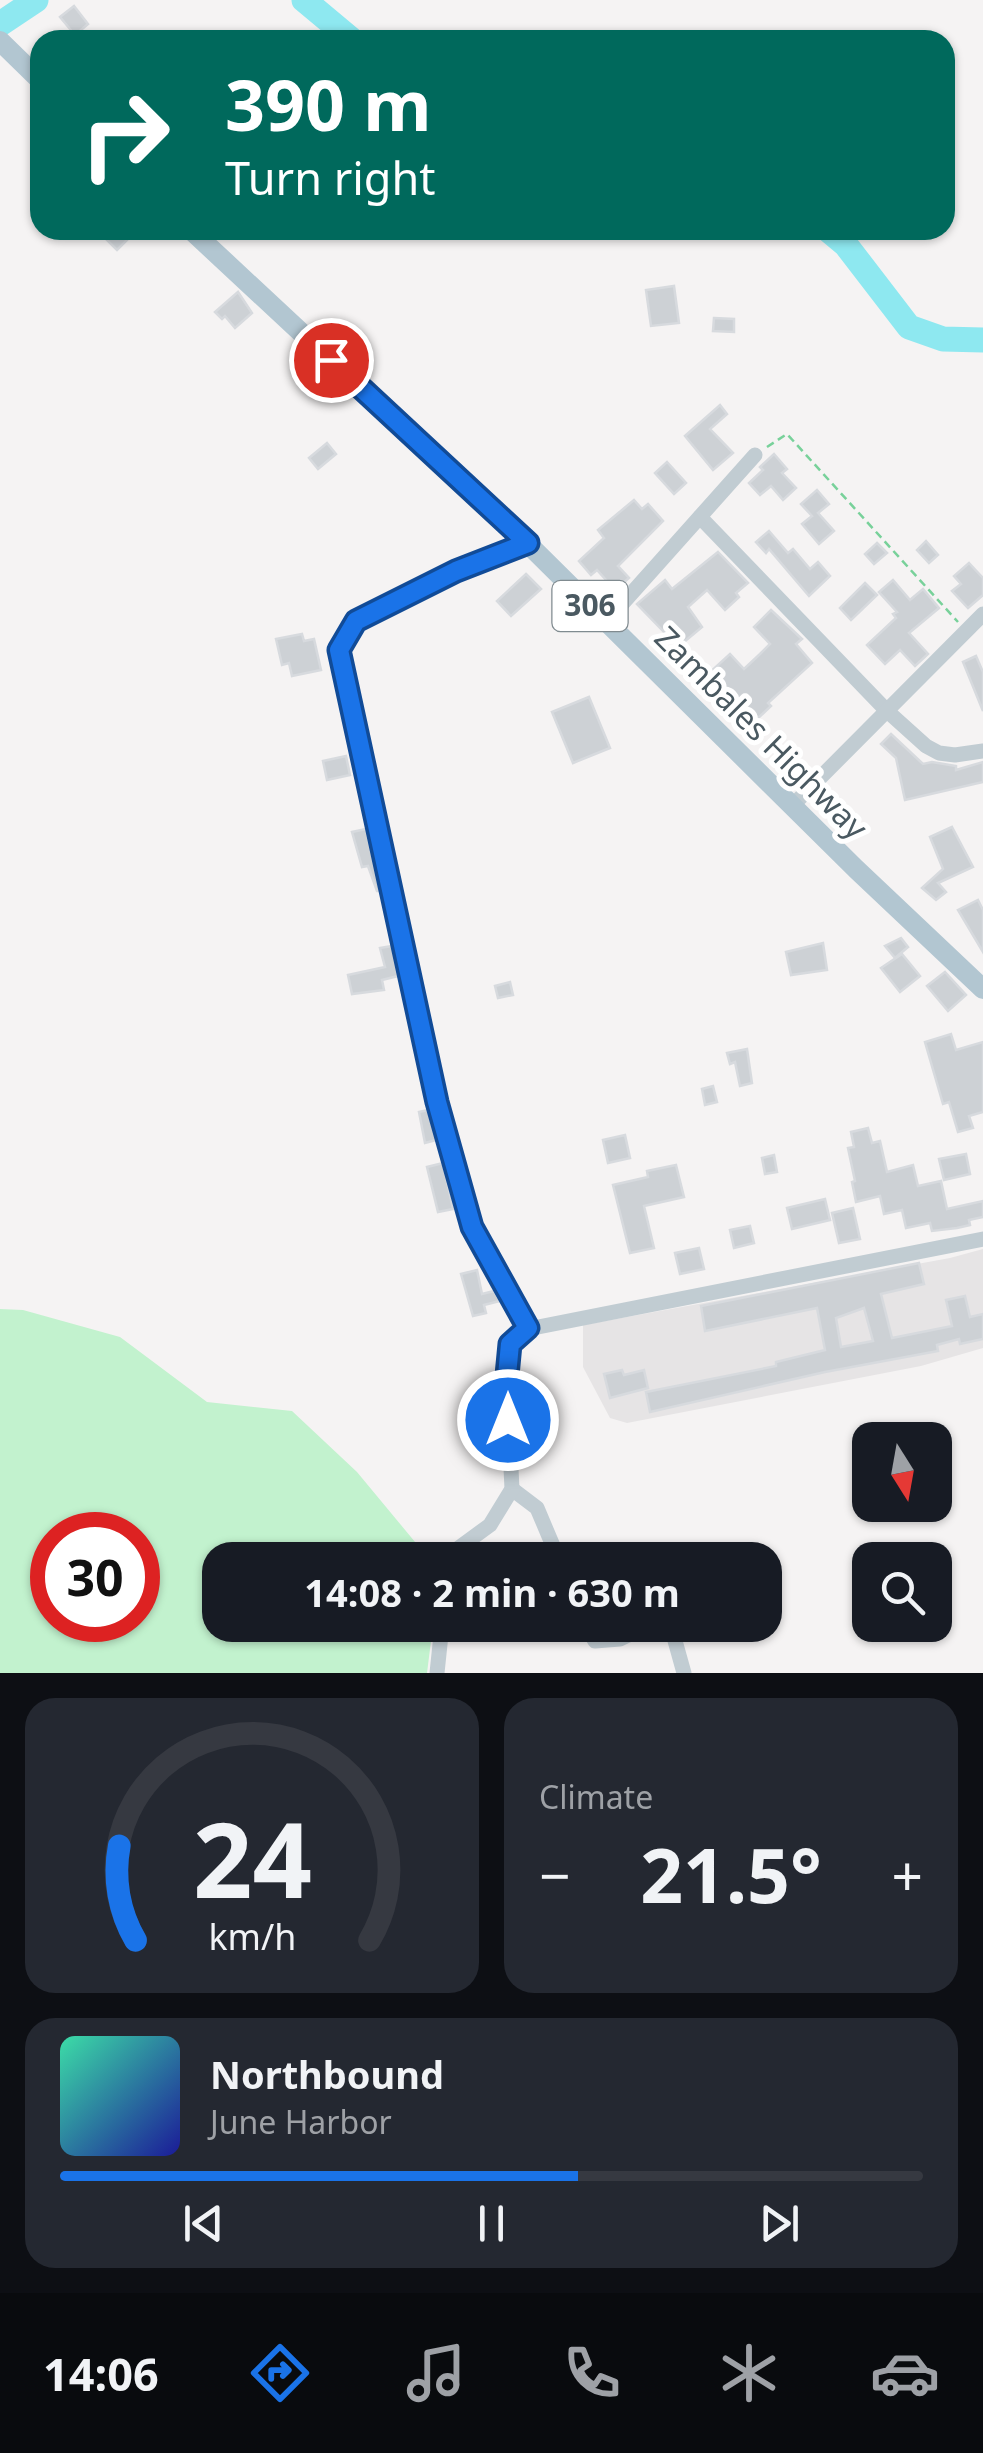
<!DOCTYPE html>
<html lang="en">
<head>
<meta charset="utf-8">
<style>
	:root { --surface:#171b24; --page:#242831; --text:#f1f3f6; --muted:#9ea1a6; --line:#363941; --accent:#1a73e8 }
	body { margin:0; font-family:"Noto Sans",sans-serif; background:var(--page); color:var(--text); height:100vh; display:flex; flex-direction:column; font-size:38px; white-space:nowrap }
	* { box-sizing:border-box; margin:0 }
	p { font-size:32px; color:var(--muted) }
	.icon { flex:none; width:55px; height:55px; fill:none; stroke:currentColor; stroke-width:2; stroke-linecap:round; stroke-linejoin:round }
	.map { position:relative; height:1673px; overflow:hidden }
	.details { display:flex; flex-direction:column; gap:25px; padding:25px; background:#0d0f14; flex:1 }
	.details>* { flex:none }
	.top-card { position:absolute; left:30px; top:30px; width:925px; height:210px; border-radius:30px; box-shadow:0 2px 8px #0004; background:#00695c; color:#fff; overflow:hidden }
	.needle { width:65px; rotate:169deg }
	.buttons { position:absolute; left:852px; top:1422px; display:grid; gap:20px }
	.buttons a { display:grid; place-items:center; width:100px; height:100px; border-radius:20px; background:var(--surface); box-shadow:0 2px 8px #0004; font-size:50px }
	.speed { position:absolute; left:30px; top:1512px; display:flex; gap:20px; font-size:50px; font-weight:700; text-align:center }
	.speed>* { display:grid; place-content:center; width:130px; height:130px; border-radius:50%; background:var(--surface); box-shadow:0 2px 8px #0004; line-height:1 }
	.speed .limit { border:15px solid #d22; background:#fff; color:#111 }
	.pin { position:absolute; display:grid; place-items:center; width:85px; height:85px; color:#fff; margin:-42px; border:5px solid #fff; border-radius:50%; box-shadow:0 2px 10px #0007 }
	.me { position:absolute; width:110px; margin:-55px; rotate:0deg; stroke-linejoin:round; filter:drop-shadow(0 0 8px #0008) }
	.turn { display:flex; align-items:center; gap:35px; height:210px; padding:0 30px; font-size:45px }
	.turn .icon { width:130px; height:130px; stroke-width:2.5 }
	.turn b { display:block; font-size:70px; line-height:85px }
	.big { font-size:75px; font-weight:700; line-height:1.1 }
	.details .widget { flex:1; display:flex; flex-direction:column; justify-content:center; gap:15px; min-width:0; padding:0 35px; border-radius:30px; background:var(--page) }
	.details .dial { align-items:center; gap:0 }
	.dial svg { height:260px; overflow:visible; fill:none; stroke:var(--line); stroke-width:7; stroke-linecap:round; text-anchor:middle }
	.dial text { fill:var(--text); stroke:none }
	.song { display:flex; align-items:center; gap:30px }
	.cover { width:120px; height:120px; border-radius:15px; background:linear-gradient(135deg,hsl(160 70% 55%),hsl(240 70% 35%)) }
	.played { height:10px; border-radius:5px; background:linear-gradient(90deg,var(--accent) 60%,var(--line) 60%) }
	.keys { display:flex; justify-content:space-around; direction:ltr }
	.heat { display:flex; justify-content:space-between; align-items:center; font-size:55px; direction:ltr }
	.details .tiles { flex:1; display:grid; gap:25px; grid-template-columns:1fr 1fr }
	.widget:last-child { grid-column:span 2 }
	.trip { position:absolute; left:202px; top:1542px; width:580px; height:100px; border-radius:30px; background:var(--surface); box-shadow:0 2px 8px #0004; font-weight:700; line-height:100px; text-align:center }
	.dock { display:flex; height:160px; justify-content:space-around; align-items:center; background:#090b0e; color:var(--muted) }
	.dock .icon { width:70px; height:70px }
	.dock .active { color:var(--accent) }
	.dock b { font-size:45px; color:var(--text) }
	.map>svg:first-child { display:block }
	.education { fill:#e6e4e5 }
	.green { fill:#c2f2ce; fill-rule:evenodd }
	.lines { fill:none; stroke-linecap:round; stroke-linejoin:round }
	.river { stroke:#8ee8f0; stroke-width:25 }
	.building { fill:#cdd1d5; stroke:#d7dade; stroke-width:2.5; fill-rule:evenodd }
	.path { stroke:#78d19a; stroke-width:2.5; stroke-dasharray:8 5; stroke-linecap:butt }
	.minor { stroke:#c1ccd2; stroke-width:15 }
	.major { stroke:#b2c6d1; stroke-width:20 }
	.route-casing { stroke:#114b97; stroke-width:25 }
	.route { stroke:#1a73e8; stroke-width:18 }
	.labels { text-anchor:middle; stroke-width:10; stroke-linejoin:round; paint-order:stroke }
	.shield { fill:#fff; stroke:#808b90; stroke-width:2.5 }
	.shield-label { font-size:30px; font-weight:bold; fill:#4a5961 }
	.street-label { font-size:32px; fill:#4a5961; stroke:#fff }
</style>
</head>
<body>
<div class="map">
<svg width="983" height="1673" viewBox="0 0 983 1673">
	<rect width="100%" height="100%" fill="#f5f3f3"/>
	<polygon class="education" points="983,1249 983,1348 921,1366 627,1423 610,1418 583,1367 583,1325 950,1258"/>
	<path class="green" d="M0 1309 23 1310 120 1337 207 1402 292 1411 357 1472 430 1560H220V1625H433L427 1673H0ZM52 1535H138V1620H52Z"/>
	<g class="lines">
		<g class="river">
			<polyline points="304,0 352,40"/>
			<polyline points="0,24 36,0"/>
			<polyline points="828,230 846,245 909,327 943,339 983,340"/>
		</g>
	</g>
	<g class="building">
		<polygon points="74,6 88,24 75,35 60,17"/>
		<polygon points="113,230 137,230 117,250 105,238"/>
		<polygon points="674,286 679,323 651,326 646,290"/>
		<polygon points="238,292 252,313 235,328 225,316 222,319 215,312"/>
		<polygon points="714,318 734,319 734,332 713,331"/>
		<polygon points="720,405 727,414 710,429 733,453 713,470 685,436"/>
		<polygon points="327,443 336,454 318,469 309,458"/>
		<polygon points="774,454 787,469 782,473 796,488 783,500 771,486 760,495 749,483 763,470 760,467"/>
		<polygon points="667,462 686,483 674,494 655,473"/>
		<polygon points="817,490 829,504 818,513 834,531 819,544 802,524 812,516 801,504"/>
		<polygon points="634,500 642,509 648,504 663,521 618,566 629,578 615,590 597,570 591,575 579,561 604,538 598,530"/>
		<polygon points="769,531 788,553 793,549 810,569 818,562 830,576 809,596 769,549 766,553 756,542"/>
		<polygon points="926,541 938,555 929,563 917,550"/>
		<polygon points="877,543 887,553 874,564 865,554"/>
		<polygon points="718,552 748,583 736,593 739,597 725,610 707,590 688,607 702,627 684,642 670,626 664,632 637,604 665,580 672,589"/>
		<polygon points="969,563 983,578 983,595 968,608 952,591 961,584 954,576"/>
		<polygon points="526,574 541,589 511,616 497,601"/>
		<polygon points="893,580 910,600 923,589 939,608 909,633 928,654 915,666 900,650 885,664 867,645 896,618 893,614 897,612 879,592"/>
		<polygon points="865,583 877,595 851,620 840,608"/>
		<polygon points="771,610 802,639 796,644 812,663 768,703 771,706 755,721 707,675 730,654 744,669 760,654 770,644 754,627"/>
		<polygon points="302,634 304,641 314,639 321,670 292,676 289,663 282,665 276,639"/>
		<polygon points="976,656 983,672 983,711 963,662"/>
		<polygon points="589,697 610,748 573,763 552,712"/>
		<polygon points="891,734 923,764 932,762 956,766 956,770 983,762 983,782 905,800 896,758 881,744"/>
		<polygon points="346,756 350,775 327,780 323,761"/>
		<polygon points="952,827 973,867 938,883 946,892 936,900 922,888 943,869 930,837"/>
		<polygon points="366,829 380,891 377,891 368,866 362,867 352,832"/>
		<polygon points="978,900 983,910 983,952 958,910"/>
		<polygon points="901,938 908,947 895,958 885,946"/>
		<polygon points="823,943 827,970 791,975 786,952"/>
		<polygon points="392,946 398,976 382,980 384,990 352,994 348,975 385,967 380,948"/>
		<polygon points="902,954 920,976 900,992 881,968"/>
		<polygon points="945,972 966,995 948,1011 927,986"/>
		<polygon points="510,982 513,995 498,998 495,986"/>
		<polygon points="951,1034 956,1050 983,1042 983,1112 969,1116 973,1128 958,1132 949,1102 943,1104 925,1042"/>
		<polygon points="747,1049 752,1083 740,1086 735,1062 730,1064 727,1053"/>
		<polygon points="713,1086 717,1102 705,1105 702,1089"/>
		<polygon points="428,1110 436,1140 425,1143 419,1112"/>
		<polygon points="868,1128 872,1143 880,1141 887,1172 913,1165 918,1186 941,1181 947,1209 983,1201 983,1217 969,1220 970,1225 957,1228 932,1231 930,1223 906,1228 902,1210 884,1214 880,1196 856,1202 852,1182 855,1181 848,1148 854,1147 851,1132"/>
		<polygon points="625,1135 630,1158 608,1163 603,1140"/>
		<polygon points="966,1154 970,1174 944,1180 939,1159"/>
		<polygon points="774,1155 777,1172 765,1174 762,1158"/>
		<polygon points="443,1163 453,1209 438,1212 427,1167"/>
		<polygon points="676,1165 684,1197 644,1206 654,1248 630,1253 613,1185 648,1177 647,1171"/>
		<polygon points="825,1199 830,1220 792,1229 787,1208"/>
		<polygon points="853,1208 860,1239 839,1243 832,1213"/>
		<polygon points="750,1226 754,1243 734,1248 730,1230"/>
		<polygon points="699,1248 704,1269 680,1274 675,1253"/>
		<path d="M919 1263 924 1284 881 1294 892 1338 952 1326 946 1300 965 1296 970 1317 983 1314V1339L960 1344 959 1339 937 1345 938 1351 825 1372 650 1412 646 1392 776 1366V1362L825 1350 817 1308 705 1331 701 1306ZM864 1308 873 1341 841 1347 836 1318Z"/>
		<polygon points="477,1270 482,1294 494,1291 500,1301 484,1305 486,1313 473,1316 461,1274"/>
		<polygon points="622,1370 624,1375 644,1370 648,1388 610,1398 604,1374"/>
	</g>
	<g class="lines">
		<polyline class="path" points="767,447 787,434 958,622"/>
		<g class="minor">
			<polyline points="700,517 886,710 926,746 939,753 955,755 983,751"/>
			<polyline points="527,543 456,571 356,621 339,650 437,1102 472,1227 528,1329"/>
			<polyline points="606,622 755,455"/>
			<polyline points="793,805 983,614"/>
			<polyline points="512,1489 537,1508 559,1560"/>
			<polyline points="448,1560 449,1555 490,1525 512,1489 507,1386 510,1344 528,1329 983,1239"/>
			<polyline points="585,1625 595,1641 620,1639 649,1625"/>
			<polyline points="664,1625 672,1630 684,1673"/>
			<polyline points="437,1673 442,1625"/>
		</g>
		<g class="major">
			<polyline points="0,41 40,80"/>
			<polyline points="191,230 527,543 856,869 983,989"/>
		</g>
	</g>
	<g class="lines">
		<g class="route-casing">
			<polyline id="route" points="331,360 528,543 456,571 356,621 339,650 437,1102 472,1227 528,1328 510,1344 506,1386 508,1420"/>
		</g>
		<use href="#route" class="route"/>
	</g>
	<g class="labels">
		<rect class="shield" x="552.5" y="581" width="75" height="50" rx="8"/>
		<g class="shield-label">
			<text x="590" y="616">306</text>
		</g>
		<g class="street-label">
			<text transform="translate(761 733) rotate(45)" y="11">Zambales Highway</text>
		</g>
	</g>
</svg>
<div class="buttons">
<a><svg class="needle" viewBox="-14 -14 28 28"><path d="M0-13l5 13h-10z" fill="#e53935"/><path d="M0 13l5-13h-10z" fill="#9ea1a6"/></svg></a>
<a><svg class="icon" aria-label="search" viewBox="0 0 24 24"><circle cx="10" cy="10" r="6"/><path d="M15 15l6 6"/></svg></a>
</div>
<div class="speed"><div class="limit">30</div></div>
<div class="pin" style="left:331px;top:360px;background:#d93025"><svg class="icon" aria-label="arrive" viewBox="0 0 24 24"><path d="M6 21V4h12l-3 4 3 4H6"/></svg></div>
<svg class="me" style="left:508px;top:1420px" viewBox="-20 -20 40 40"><circle r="17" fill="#1a73e8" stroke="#fff" stroke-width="3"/><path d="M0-11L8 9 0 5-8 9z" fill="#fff"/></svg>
<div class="trip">14:08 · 2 min · 630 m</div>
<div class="top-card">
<div class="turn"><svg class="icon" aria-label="right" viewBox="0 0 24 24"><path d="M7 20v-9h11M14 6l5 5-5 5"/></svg><div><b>390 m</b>Turn right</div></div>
</div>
</div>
<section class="details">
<div class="tiles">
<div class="widget dial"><svg viewBox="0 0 100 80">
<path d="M14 69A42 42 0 1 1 86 69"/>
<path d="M14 69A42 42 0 0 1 9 40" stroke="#1a73e8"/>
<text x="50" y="56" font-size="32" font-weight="700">24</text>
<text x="50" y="72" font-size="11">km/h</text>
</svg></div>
<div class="widget"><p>Climate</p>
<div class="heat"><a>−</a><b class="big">21.5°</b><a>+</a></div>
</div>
<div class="widget">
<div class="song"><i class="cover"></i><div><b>Northbound</b><p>June Harbor</p></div></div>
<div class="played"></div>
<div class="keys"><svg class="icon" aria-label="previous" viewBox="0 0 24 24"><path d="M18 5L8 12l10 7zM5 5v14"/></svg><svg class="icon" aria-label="pause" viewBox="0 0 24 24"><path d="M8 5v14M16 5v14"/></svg><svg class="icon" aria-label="next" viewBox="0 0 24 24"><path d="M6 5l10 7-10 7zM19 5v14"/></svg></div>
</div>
</div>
</section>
<nav class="dock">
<b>14:06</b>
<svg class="icon active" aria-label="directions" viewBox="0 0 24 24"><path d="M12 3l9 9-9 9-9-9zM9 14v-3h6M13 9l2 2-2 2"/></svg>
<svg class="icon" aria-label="music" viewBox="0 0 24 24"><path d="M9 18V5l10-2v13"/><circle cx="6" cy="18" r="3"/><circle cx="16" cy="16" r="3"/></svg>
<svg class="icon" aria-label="phone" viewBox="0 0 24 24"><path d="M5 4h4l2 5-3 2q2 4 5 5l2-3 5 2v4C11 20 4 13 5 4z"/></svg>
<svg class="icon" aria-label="climate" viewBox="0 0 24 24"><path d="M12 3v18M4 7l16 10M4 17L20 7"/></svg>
<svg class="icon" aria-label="car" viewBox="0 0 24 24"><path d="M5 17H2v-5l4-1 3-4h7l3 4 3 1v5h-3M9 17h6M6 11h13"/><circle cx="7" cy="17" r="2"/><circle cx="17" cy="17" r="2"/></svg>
</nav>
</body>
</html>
